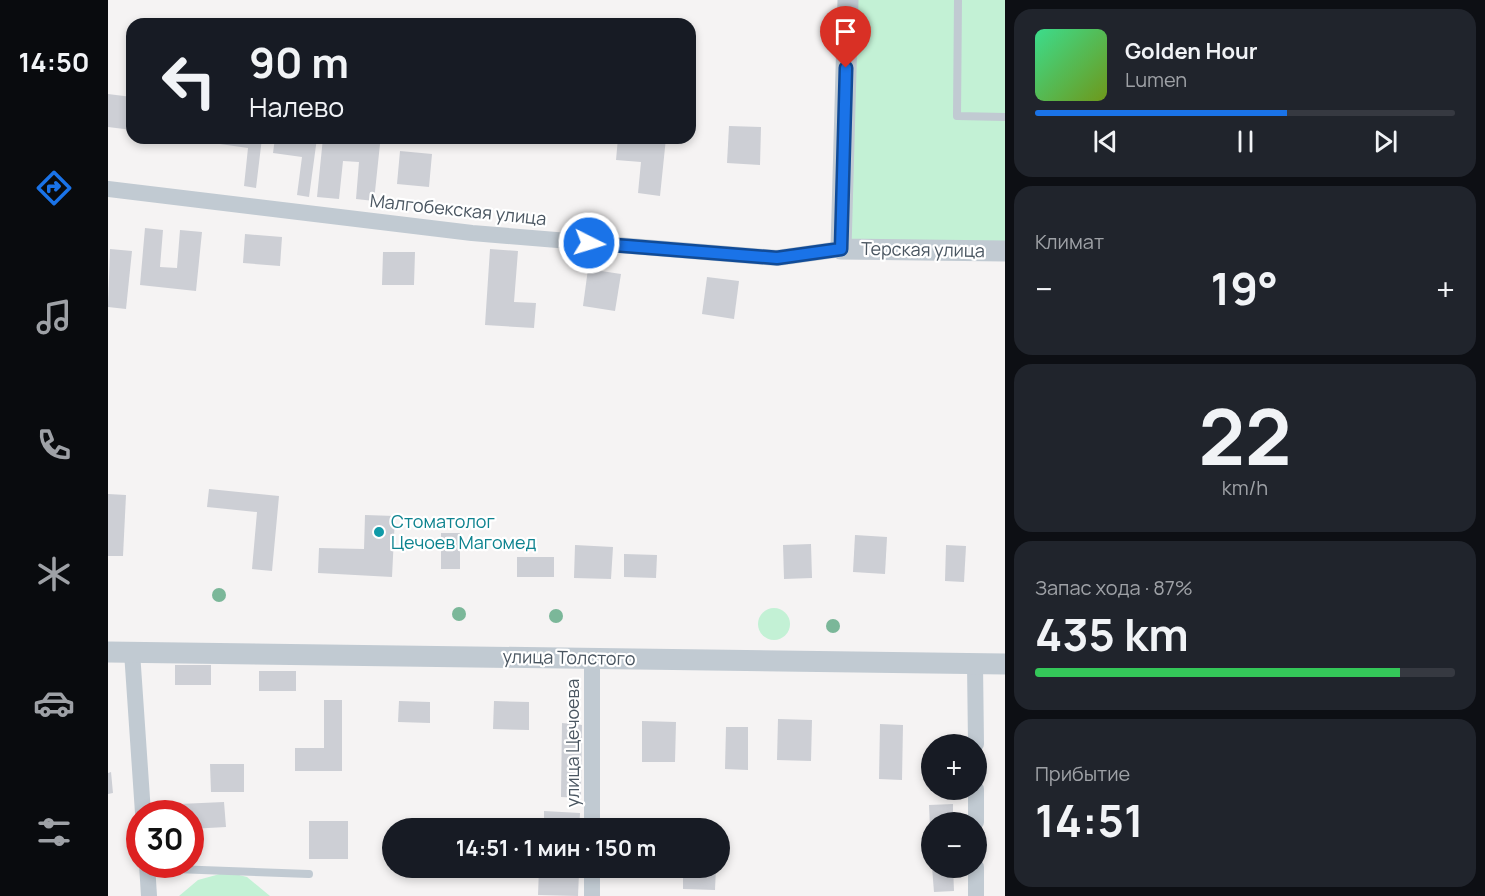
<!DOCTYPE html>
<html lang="ru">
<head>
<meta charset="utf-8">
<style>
	:root { --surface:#171b24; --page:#20242c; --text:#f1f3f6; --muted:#9ea1a6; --line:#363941; --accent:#1a73e8 }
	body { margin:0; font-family:Manrope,sans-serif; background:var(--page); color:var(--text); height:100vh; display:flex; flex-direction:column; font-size:22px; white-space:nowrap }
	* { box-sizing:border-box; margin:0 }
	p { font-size:20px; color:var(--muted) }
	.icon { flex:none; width:33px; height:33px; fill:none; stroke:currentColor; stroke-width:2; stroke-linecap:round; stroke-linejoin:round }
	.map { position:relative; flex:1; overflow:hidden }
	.panel { display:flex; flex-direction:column; gap:9px; padding:9px; background:#0d0f14; width:480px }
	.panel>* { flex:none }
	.hud { position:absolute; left:18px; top:18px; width:570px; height:126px; border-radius:18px; box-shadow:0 3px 9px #0003; background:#171b24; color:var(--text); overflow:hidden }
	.fabs { position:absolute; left:813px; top:734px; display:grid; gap:12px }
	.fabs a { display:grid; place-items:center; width:66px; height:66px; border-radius:50%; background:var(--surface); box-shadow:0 3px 9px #0003; font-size:30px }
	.speed { position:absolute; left:18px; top:800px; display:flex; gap:12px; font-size:30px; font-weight:700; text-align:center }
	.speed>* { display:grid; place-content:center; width:78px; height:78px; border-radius:50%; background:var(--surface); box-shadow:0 3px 9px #0003; line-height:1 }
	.speed .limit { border:9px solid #d22; background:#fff; color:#111 }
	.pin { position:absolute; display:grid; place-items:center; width:51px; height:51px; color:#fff; margin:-62px -26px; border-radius:50% 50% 50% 0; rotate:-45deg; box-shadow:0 0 6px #0007 }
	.pin .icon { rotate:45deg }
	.me { position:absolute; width:66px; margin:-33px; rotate:95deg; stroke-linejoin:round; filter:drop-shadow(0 0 4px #0008) }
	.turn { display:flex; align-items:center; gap:21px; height:126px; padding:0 24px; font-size:27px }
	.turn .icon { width:78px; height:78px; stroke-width:2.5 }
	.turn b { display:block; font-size:42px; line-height:51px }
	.big { font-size:45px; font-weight:700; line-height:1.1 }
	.panel .tile { flex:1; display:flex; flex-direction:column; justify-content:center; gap:9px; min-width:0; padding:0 21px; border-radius:18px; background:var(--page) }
	.panel .dial { align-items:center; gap:0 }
	.dial b { font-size:78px; line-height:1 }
	.song { display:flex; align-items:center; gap:18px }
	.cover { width:72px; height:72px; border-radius:9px; background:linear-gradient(135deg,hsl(150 70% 55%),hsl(80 70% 35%)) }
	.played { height:6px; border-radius:3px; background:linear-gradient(90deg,var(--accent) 60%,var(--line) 60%) }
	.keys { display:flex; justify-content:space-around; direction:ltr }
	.heat { display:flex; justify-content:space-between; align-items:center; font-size:33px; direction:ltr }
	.charge { height:9px; border-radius:4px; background:linear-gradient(90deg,#34c759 87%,var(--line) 0) }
	.trip { position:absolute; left:274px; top:818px; width:348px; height:60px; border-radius:30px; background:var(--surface); box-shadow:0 3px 9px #0003; font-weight:700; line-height:60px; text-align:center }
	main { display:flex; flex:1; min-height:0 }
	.tab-bar { display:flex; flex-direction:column; width:108px; justify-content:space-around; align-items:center; background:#090b0e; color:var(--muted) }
	.tab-bar .icon { width:42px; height:42px }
	.tab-bar .selected { color:var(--accent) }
	.tab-bar b { font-size:27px; color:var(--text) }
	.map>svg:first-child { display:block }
	.green { fill:#c3f1d5 }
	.building { fill:#cdcfd5 }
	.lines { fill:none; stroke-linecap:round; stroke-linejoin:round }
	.service { stroke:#c1cad2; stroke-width:8 }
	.minor { stroke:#c1cad2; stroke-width:16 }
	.tertiary { stroke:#c1cad2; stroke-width:21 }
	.tree { fill:#7bb799 }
	.route-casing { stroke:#114b97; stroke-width:15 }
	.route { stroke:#1a73e8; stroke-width:10 }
	.culture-dot { fill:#0f9aa8; stroke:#fff; stroke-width:2 }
	.labels { text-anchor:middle; stroke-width:4.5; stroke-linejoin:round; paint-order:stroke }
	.street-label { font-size:18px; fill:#4a5661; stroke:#fff }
	.culture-label { font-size:18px; fill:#0d838f; stroke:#fff; text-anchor:start }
</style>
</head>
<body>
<main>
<nav class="tab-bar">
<b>14:50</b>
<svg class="icon selected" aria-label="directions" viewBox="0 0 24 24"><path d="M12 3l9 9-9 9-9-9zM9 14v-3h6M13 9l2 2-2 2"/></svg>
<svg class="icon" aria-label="music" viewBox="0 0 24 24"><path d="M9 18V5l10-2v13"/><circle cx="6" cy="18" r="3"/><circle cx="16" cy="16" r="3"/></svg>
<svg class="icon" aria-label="phone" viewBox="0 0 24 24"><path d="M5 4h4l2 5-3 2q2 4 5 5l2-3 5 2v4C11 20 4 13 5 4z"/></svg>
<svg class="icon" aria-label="climate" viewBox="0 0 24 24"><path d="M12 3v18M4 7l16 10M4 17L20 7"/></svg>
<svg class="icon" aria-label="car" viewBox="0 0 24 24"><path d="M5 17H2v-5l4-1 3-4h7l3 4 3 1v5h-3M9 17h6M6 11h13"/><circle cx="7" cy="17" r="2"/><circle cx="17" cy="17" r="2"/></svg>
<svg class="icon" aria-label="filters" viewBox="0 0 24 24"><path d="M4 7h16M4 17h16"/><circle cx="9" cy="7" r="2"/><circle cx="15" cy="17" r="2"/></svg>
</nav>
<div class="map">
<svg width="897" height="896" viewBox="0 0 897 896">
	<rect width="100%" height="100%" fill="#f5f3f3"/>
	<g class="green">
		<polygon points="740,0 897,0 897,251 733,249"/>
		<circle cx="666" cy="624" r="16"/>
		<polygon points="119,872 139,877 162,896 71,896 90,880"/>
	</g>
	<g class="building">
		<polygon points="0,94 24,97 24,130 0,127"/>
		<polygon points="621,126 653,127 652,165 619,163"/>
		<polygon points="113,138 154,138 148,188 136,186 140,148 112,144"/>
		<polygon points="167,138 209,138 201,197 189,195 194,157 165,153"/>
		<polygon points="215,138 272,144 266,201 248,199 251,162 235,161 231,199 209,197"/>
		<polygon points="510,138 558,138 552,196 530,193 533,162 508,160"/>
		<polygon points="292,151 324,154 321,187 289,184"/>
		<polygon points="37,228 55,230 52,267 69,268 72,230 94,232 88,291 32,285"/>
		<polygon points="137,234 174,237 172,266 135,263"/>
		<polygon points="2,249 24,251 18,309 0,307"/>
		<polygon points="382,249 410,251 406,302 428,303 426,328 377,325"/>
		<polygon points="275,252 307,252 306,285 274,285"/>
		<polygon points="480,269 513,274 507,311 475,306"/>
		<polygon points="599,277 631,281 626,319 594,314"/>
		<polygon points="101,489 171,496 164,571 144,569 149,512 99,507"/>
		<polygon points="0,494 18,495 15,556 0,556"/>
		<polygon points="257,515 287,516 284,577 210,573 211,548 256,549"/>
		<rect x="333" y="533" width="19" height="36"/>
		<polygon points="747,535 779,537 777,574 745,572"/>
		<polygon points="703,544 704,578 676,579 675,545"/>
		<polygon points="467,545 505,547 503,579 466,578"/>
		<polygon points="838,545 858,546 856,582 837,581"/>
		<polygon points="516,554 549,555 548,578 516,577"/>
		<rect x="409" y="557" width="37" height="20"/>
		<rect x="67" y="665" width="36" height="20"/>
		<rect x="151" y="671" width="37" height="20"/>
		<polygon points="216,700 234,700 234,771 187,771 187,748 216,748"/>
		<polygon points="291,701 322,702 322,723 290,722"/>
		<polygon points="386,701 421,702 421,730 385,729"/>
		<polygon points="670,719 704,720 703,761 669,760"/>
		<polygon points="534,721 568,722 567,762 534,762"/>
		<polygon points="454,723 474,725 473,798 453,797"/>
		<polygon points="772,724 795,725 794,780 771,779"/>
		<polygon points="618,727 640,727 640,770 617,769"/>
		<polygon points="102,764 136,764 136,792 103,792"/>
		<polygon points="3,772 5,793 0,794 0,773"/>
		<polygon points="116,802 118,827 82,829 82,813 71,813 71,804"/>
		<polygon points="845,804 845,822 824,822 822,828 821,805"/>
		<polygon points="436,811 472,813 471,828 436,828"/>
		<rect x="201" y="821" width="39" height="38"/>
		<polygon points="575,867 608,867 607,890 575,889"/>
		<polygon points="824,867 845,867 846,891 826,892"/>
		<polygon points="431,868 471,873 470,896 430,895"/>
	</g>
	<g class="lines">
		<g class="service">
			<polyline points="850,0 849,116 897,117"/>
			<polyline points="39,868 201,874"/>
		</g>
		<g class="minor">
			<polyline points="0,189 364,233 669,258 733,249"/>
			<polyline points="24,652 35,813"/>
			<polyline points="867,664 868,744"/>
			<polyline points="868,789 868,822"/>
			<polyline points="484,828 484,659"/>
			<polyline points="39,864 41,896"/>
			<polyline points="868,867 868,896"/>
			<polyline points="484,896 484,867"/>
		</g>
		<g class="tertiary">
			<polyline points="740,0 733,249 897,251"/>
			<polyline points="0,652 897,664"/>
		</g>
	</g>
	<g class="tree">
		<circle cx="111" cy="595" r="7"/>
		<circle cx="351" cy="614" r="7"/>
		<circle cx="448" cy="616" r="7"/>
		<circle cx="725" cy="626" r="7"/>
	</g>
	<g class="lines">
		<g class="route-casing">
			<polyline id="route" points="481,243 669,258 733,249 738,68"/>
		</g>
		<use href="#route" class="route"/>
	</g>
	<circle class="culture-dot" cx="271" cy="532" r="6"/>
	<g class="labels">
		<g class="street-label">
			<text transform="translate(350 210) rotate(6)" y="6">Малгобекская улица</text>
			<text transform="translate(815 250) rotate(1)" y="6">Терская улица</text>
			<text transform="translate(461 658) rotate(1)" y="6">улица Толстого</text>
			<text transform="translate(465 743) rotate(-90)" y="6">улица Цечоева</text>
		</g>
		<g class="culture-label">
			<text x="283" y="528">Стоматолог<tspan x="283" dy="21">Цечоев Магомед</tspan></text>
		</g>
	</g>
</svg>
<div class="fabs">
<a>+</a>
<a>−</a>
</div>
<div class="speed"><div class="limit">30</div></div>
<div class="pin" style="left:738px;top:68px;background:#d93025"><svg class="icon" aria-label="arrive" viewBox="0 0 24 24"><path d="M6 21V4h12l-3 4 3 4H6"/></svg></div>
<svg class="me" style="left:481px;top:243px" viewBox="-20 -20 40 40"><circle r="17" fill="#1a73e8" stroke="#fff" stroke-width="3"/><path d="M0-11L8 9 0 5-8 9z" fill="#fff"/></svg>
<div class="trip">14:51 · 1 мин · 150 m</div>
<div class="hud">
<div class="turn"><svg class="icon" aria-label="left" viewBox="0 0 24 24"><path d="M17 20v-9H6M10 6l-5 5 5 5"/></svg><div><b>90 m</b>Налево</div></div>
</div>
</div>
<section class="panel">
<div class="tile">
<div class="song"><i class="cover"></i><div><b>Golden Hour</b><p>Lumen</p></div></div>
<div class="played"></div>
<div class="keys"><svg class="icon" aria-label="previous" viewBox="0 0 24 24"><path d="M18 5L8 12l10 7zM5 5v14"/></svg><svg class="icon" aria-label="pause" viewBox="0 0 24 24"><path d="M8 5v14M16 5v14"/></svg><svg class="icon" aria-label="next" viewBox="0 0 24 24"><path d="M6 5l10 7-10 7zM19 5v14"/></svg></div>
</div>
<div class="tile"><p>Климат</p>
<div class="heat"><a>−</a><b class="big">19°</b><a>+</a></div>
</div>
<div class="tile dial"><b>22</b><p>km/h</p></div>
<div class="tile"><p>Запас хода · 87%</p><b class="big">435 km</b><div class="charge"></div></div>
<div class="tile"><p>Прибытие</p><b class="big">14:51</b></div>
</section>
</main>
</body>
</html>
